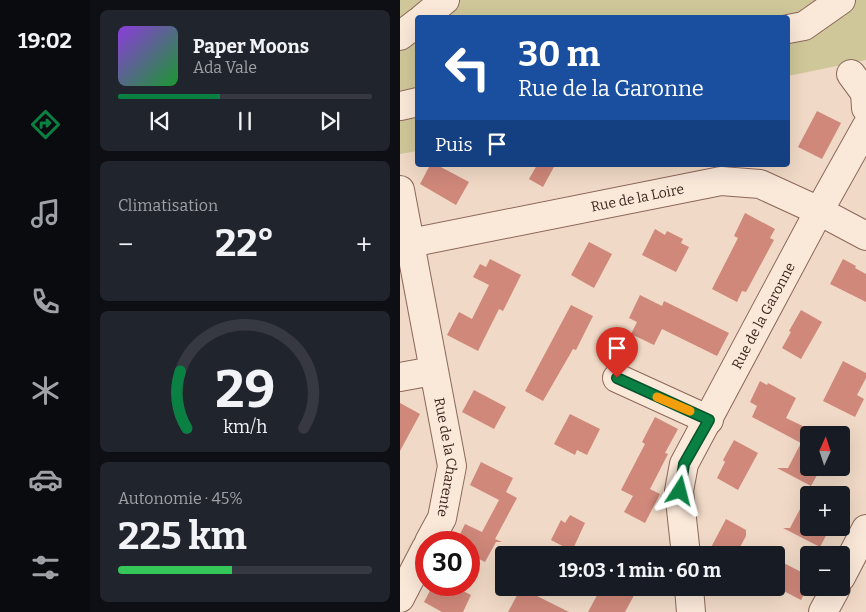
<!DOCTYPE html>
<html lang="fr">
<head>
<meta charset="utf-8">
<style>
	:root { --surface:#171b24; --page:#20242c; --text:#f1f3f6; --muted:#9ea1a6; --line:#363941; --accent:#0b8043 }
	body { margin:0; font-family:Bitter,serif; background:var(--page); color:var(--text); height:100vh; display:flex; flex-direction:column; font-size:19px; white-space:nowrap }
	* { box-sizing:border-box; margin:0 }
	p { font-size:16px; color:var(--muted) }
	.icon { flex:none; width:28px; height:28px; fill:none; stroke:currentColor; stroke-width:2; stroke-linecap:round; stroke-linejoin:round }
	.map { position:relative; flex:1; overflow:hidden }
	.sheet { display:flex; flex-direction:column; gap:10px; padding:10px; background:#0d0f14; width:310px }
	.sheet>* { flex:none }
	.banner { position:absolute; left:15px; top:15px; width:375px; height:152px; border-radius:5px; box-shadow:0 5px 20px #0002; background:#1a4fa0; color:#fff; overflow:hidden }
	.needle { width:32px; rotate:3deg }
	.buttons { position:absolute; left:400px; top:426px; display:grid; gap:10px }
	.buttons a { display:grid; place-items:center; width:50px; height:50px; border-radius:5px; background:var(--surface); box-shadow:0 5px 20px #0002; font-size:25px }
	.speed { position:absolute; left:15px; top:531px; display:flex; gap:10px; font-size:25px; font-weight:700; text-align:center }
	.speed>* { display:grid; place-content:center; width:65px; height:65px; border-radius:50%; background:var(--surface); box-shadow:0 5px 20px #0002; line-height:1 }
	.speed .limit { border:8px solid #d22; background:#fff; color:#111 }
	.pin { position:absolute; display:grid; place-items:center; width:42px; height:42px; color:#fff; margin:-51px -21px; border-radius:50% 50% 50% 0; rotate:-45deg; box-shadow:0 0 5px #0007 }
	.pin .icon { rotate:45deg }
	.me { position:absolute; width:55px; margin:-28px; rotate:9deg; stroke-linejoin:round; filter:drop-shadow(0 0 4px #0008) }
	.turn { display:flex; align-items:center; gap:18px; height:105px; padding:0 20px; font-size:22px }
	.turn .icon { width:65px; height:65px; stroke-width:2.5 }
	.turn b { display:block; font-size:35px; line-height:42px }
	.then { display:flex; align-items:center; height:48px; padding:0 20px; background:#0003; gap:10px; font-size:19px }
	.big { font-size:38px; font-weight:700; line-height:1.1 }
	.sheet .tile { flex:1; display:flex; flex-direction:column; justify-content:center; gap:8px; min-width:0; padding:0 18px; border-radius:8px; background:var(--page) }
	.sheet .dial { align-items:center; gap:0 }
	.dial svg { height:130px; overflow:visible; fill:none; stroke:var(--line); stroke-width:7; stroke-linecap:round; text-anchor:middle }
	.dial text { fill:var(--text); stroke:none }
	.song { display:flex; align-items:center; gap:15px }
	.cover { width:60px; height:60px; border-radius:8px; background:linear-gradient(135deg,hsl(270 70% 55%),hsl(130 70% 35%)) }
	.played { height:5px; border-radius:2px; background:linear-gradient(90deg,var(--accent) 40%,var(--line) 40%) }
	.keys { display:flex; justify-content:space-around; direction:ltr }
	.heat { display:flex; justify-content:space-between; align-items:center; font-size:28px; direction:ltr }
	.charge { height:8px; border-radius:4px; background:linear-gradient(90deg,#34c759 45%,var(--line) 0) }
	.trip { position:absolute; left:95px; top:546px; width:290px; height:50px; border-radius:5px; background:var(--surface); box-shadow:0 5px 20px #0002; font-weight:700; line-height:50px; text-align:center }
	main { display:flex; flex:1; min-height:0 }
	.menu { display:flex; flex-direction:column; width:90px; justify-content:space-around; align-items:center; background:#090b0e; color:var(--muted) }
	.menu .icon { width:35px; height:35px }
	.menu .selected { color:var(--accent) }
	.menu b { font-size:22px; color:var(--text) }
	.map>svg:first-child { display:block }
	.green { fill:#cfc799 }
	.building { fill:#cf887a }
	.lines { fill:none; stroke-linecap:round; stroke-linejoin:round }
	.minor-casing { stroke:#8c685a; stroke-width:30 }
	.minor { stroke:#fae8d9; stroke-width:28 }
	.route-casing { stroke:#07532c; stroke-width:12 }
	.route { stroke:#0b8043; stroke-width:9 }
	.slow { stroke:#f59e0b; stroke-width:9 }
	.labels { text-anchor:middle; stroke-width:4; stroke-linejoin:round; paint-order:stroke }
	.street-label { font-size:14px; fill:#3c261f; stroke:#f7e5d6 }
</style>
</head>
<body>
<main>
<nav class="menu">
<b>19:02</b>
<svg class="icon selected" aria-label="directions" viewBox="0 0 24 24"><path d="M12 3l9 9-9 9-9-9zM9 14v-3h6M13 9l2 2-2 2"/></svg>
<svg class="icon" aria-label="music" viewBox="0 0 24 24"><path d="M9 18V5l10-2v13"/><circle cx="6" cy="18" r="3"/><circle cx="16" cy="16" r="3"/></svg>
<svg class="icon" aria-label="phone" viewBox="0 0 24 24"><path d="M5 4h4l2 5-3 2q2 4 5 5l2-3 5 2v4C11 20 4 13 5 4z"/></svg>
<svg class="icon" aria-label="climate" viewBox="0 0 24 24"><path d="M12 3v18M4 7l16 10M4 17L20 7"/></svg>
<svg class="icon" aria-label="car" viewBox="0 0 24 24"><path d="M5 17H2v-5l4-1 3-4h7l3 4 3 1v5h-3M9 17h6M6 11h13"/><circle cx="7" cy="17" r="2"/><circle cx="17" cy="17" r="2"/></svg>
<svg class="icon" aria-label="filters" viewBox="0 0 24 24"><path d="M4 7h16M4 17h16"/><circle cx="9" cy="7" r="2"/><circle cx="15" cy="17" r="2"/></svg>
</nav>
<section class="sheet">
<div class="tile">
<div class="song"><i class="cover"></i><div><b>Paper Moons</b><p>Ada Vale</p></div></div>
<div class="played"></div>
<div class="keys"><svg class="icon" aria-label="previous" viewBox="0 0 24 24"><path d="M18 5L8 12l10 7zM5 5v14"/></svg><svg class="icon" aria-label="pause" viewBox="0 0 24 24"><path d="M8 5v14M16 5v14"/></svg><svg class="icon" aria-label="next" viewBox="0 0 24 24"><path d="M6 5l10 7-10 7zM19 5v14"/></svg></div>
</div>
<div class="tile"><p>Climatisation</p>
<div class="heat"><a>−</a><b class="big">22°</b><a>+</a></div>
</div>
<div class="tile dial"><svg viewBox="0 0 100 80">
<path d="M14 69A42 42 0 1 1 86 69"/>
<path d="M14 69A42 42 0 0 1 10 34" stroke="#0b8043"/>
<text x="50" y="56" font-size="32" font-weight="700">29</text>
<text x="50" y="72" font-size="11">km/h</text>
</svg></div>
<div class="tile"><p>Autonomie · 45%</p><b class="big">225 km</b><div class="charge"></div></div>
</section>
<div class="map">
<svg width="466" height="612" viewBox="0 0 466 612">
	<rect width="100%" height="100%" fill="#f0d9c6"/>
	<polygon class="green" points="0,0 466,0 466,60 388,76 388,18 18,18 17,151 0,154"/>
	<g class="building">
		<polygon points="417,111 441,123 422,159 398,147"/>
		<polygon points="30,165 37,165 69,182 56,205 20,184"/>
		<polygon points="137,165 155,165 143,187 129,179"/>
		<polygon points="345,213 375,229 370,238 374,240 346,292 342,291 337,302 312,289 338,238 334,236"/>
		<polygon points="255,229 265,235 267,231 283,239 281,243 289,247 276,272 242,255"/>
		<polygon points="189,242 212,254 194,288 171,275"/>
		<polygon points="90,259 121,275 103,311 99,309 78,351 47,335 59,312 72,319 89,285 73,277 80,264 86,267"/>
		<polygon points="443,259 456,266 455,268 466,274 466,302 430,284"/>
		<polygon points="240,295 262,306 264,301 329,333 317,356 262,329 254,345 231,334 237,322 229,318"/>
		<polygon points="171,305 193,316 176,350 173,349 143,401 125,391"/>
		<polygon points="401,310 422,322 401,359 382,348 391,332 389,331"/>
		<polygon points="443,361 466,373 466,378 457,395 464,399 455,417 423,401"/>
		<polygon points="360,381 367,385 368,383 396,398 386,418 409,429 409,468 421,468 411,486 377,468 388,468 401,443 352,417 357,406 350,402"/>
		<polygon points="74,390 106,407 94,429 62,412"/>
		<polygon points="0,403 20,414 0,451"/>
		<polygon points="170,414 200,429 187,455 177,450 175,455 154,444"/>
		<polygon points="255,417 278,429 265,453 268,454 250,489 260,494 245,523 224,512 233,496 221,490 245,444 242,442"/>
		<polygon points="334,440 358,453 338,490 317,478 325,462 323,460"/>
		<polygon points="81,462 113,478 106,492 117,498 95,539 102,542 96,542 85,562 69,554 69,542 56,542 65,524 82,532 99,500 70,485"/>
		<polygon points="409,492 409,528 430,528 420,547 383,528 390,528"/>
		<polygon points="170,515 185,523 172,551 151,540 161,520 165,523"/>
		<polygon points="326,519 346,530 346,536 339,549 336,555 307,555"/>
		<polygon points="376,559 409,576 409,585 401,600 376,587"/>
		<polygon points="33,585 51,585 71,595 63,612 42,612 24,602"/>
		<polygon points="121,588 169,612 108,612"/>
		<polygon points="201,588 238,588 225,612 188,612"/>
	</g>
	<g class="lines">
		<g class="minor-casing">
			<g id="minor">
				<polyline points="23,18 45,0"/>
				<polyline points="388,29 404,26 441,0"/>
				<polyline points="0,36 18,22"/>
				<polyline points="451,74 465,93 466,108"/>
				<polyline points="0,106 18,102"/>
				<path id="s1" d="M0 190 52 466 42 518 29 542"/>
				<path id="s2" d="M0 245 321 181 360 184 419 211 466 236"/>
				<polyline points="0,377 33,371"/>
				<polyline points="217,378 309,420"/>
				<path id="s3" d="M286 555 279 491 284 464 419 211 466 127"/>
				<polyline points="441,577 466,529"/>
				<polyline points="289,588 291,612"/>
				<polyline points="0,598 26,548"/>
				<polyline points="423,612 436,588"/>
			</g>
		</g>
		<use href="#minor" class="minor"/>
	</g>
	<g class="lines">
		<g class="route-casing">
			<polyline id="route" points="217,378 309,420 284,464 280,491"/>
		</g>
		<use href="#route" class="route"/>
		<polyline class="slow" points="257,397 290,411"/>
	</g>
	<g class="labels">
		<g class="street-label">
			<text dy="5" stroke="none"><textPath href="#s2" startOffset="242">Rue de la Loire</textPath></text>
			<text dy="5" stroke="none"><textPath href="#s3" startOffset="260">Rue de la Garonne</textPath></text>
			<text dy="5" stroke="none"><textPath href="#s1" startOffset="272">Rue de la Charente</textPath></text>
		</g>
	</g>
</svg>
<div class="buttons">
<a><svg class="needle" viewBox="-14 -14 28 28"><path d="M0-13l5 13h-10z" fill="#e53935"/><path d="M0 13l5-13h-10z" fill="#9ea1a6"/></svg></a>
<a>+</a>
<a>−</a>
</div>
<div class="speed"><div class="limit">30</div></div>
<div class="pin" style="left:217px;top:378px;background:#d93025"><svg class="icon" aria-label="arrive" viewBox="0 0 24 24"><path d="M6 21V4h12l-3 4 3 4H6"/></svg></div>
<svg class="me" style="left:280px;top:491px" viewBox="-20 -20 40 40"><path d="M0-17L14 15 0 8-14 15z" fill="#0b8043" stroke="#fff" stroke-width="4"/></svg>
<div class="trip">19:03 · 1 min · 60 m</div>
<div class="banner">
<div class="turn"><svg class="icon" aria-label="left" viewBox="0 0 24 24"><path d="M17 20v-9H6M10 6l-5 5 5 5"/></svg><div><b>30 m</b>Rue de la Garonne</div></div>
<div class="then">Puis<svg class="icon" aria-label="arrive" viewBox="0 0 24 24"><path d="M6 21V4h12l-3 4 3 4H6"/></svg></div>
</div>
</div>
</main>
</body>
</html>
